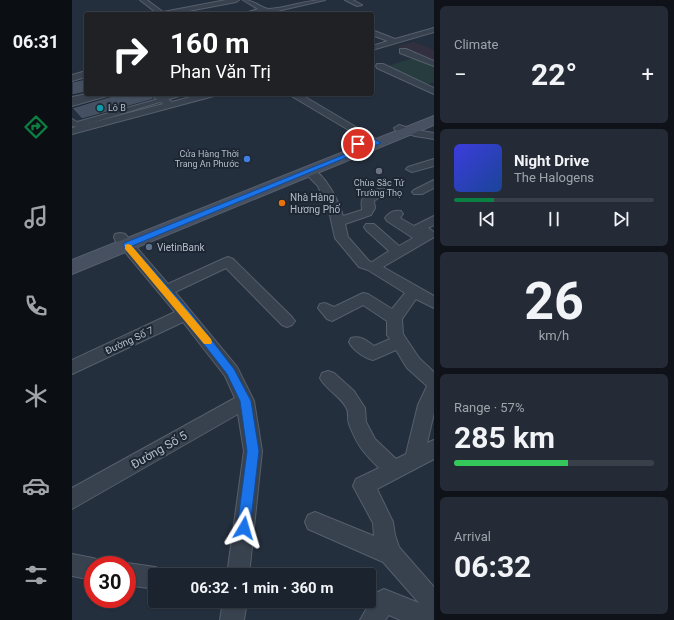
<!DOCTYPE html>
<html lang="en">
<head>
<meta charset="utf-8">
<style>
	:root { --surface:#1b232e; --page:#242b36; --text:#f1f3f6; --muted:#a0a4aa; --line:#39404a; --accent:#0b8043 }
	body { margin:0; font-family:Roboto,sans-serif; background:var(--page); color:var(--text); height:100vh; display:flex; flex-direction:column; font-size:15px; white-space:nowrap }
	* { box-sizing:border-box; margin:0 }
	p { font-size:13px; color:var(--muted) }
	.icon { flex:none; width:22px; height:22px; fill:none; stroke:currentColor; stroke-width:2; stroke-linecap:round; stroke-linejoin:round }
	.map { position:relative; flex:1; overflow:hidden }
	.drawer { display:flex; flex-direction:column; gap:6px; padding:6px; background:#0f1319; width:240px }
	.drawer>* { flex:none }
	.guide { position:absolute; left:12px; top:12px; width:290px; height:84px; border-radius:4px; box-shadow:0 1px 3px #0004,0 0 0 1px var(--line); background:#202124; color:#fff; overflow:hidden }
	.speed { position:absolute; left:12px; top:556px; display:flex; gap:8px; font-size:20px; font-weight:700; text-align:center }
	.speed>* { display:grid; place-content:center; width:52px; height:52px; border-radius:50%; background:var(--surface); box-shadow:0 1px 3px #0004,0 0 0 1px var(--line); line-height:1 }
	.speed .limit { border:6px solid #d22; background:#fff; color:#111 }
	.pin { position:absolute; display:grid; place-items:center; width:34px; height:34px; color:#fff; margin:-17px; border:2px solid #fff; border-radius:50%; box-shadow:0 1px 4px #0007 }
	.me { position:absolute; width:44px; margin:-22px; rotate:7deg; stroke-linejoin:round; filter:drop-shadow(0 0 3px #0008) }
	.turn { display:flex; align-items:center; gap:14px; height:84px; padding:0 20px; font-size:18px }
	.turn .icon { width:52px; height:52px; stroke-width:2.5 }
	.turn b { display:block; font-size:28px; line-height:34px }
	.big { font-size:30px; font-weight:700; line-height:1.1 }
	.drawer .card { flex:1; display:flex; flex-direction:column; justify-content:center; gap:6px; min-width:0; padding:0 14px; border-radius:6px; background:var(--page) }
	.drawer .dial { align-items:center; gap:0 }
	.dial b { font-size:52px; line-height:1 }
	.song { display:flex; align-items:center; gap:12px }
	.cover { width:48px; height:48px; border-radius:6px; background:linear-gradient(135deg,hsl(240 70% 55%),hsl(220 70% 35%)) }
	.played { height:4px; border-radius:2px; background:linear-gradient(90deg,var(--accent) 20%,var(--line) 20%) }
	.keys { display:flex; justify-content:space-around; direction:ltr }
	.heat { display:flex; justify-content:space-between; align-items:center; font-size:22px; direction:ltr }
	.charge { height:6px; border-radius:3px; background:linear-gradient(90deg,#34c759 57%,var(--line) 0) }
	.trip { position:absolute; left:76px; top:568px; width:228px; height:40px; border-radius:4px; background:var(--surface); box-shadow:0 1px 3px #0004,0 0 0 1px var(--line); font-weight:700; line-height:40px; text-align:center }
	main { display:flex; flex:1; min-height:0 }
	.tab-bar { display:flex; flex-direction:column; width:72px; justify-content:space-around; align-items:center; background:#0b0e12; color:var(--muted) }
	.tab-bar .icon { width:28px; height:28px }
	.tab-bar .on { color:var(--accent) }
	.tab-bar b { font-size:18px; color:var(--text) }
	.map>svg:first-child { display:block }
	.medical { fill:#32303f }
	.green { fill:#263c3f }
	.building { fill:#455162; stroke:#1f2835 }
	.lines { fill:none; stroke-linecap:round; stroke-linejoin:round }
	.pedestrian-casing { stroke:#565f6c; stroke-width:2 }
	.minor-casing { stroke:#565f6c; stroke-width:2 }
	.secondary-casing { stroke:#565f6c; stroke-width:2 }
	.pedestrian { fill:#38414e; fill-rule:evenodd }
	.minor { fill:#38414e; fill-rule:evenodd }
	.secondary { fill:#465061; fill-rule:evenodd }
	.route { fill:#1a73e8; stroke:#114b97 }
	.slow { fill:#f59e0b }
	.culture-dot { fill:#0f9aa8; stroke:#1d2633; stroke-width:1.5 }
	.shop-dot { fill:#3f7fe0; stroke:#1d2633; stroke-width:1.5 }
	.worship-dot { fill:#6b7280; stroke:#1d2633; stroke-width:1.5 }
	.food-dot { fill:#e8710a; stroke:#1d2633; stroke-width:1.5 }
	.service-dot { fill:#5c6f8a; stroke:#1d2633; stroke-width:1.5 }
	.labels { text-anchor:middle; stroke-width:4; stroke-linejoin:round; paint-order:stroke }
	.far-poi-label { font-size:9px; fill:#b4bcc9; stroke:#1d2633; text-anchor:start }
	.poi-label { font-size:10px; fill:#b4bcc9; stroke:#1d2633; text-anchor:start }
	.street-label { font-size:10px; fill:#b4bcc9; stroke:#1d2633 }
	.near-street-label { font-size:12px; fill:#b4bcc9; stroke:#1d2633 }
</style>
</head>
<body>
<main>
<nav class="tab-bar">
<b>06:31</b>
<svg class="icon on" aria-label="directions" viewBox="0 0 24 24"><path d="M12 3l9 9-9 9-9-9zM9 14v-3h6M13 9l2 2-2 2"/></svg>
<svg class="icon" aria-label="music" viewBox="0 0 24 24"><path d="M9 18V5l10-2v13"/><circle cx="6" cy="18" r="3"/><circle cx="16" cy="16" r="3"/></svg>
<svg class="icon" aria-label="phone" viewBox="0 0 24 24"><path d="M5 4h4l2 5-3 2q2 4 5 5l2-3 5 2v4C11 20 4 13 5 4z"/></svg>
<svg class="icon" aria-label="climate" viewBox="0 0 24 24"><path d="M12 3v18M4 7l16 10M4 17L20 7"/></svg>
<svg class="icon" aria-label="car" viewBox="0 0 24 24"><path d="M5 17H2v-5l4-1 3-4h7l3 4 3 1v5h-3M9 17h6M6 11h13"/><circle cx="7" cy="17" r="2"/><circle cx="17" cy="17" r="2"/></svg>
<svg class="icon" aria-label="filters" viewBox="0 0 24 24"><path d="M4 7h16M4 17h16"/><circle cx="9" cy="7" r="2"/><circle cx="15" cy="17" r="2"/></svg>
</nav>
<div class="map">
<svg width="362" height="620" viewBox="0 0 362 620">
	<rect width="100%" height="100%" fill="#242f3e"/>
	<polygon class="medical" points="342,42 362,50 362,63 325,46"/>
	<polygon class="green" points="344,57 362,64 362,82 349,87 310,68"/>
	<g class="building">
		<polygon points="14,79 14,92 0,95 0,82"/>
		<polygon points="47,94 77,94 82,99 10,119 0,108"/>
	</g>
	<g class="lines">
		<g class="pedestrian-casing">
			<g id="pedestrian">
				<polygon points="31,94 42,94 0,106 0,102"/>
				<polygon points="104,94 114,94 6,127 0,126 0,119 5,122"/>
			</g>
		</g>
		<g class="minor-casing">
			<g id="minor">
				<polygon points="68,0 75,0 91,12 154,0 167,0 164,2 101,14 86,14"/>
				<path d="M171 0C183 0 190 9 197 9 215 8 233 0 253 0L201 12 203 14H195L192 12 170 14 186 9Z"/>
				<polygon points="273,0 281,0 290,5 285,6"/>
				<polygon points="152,12 160,12 163,14 149,14"/>
				<polygon points="256,12 259,13 260,14 253,14"/>
				<polygon points="362,28 362,32 300,50 300,46 316,41 300,35 300,30 323,39"/>
				<polygon points="328,49 334,49 362,61 362,66 328,53"/>
				<polygon points="305,64 311,64 362,88 362,94 305,68 304,66"/>
				<polygon points="14,71 14,77 0,81 0,75"/>
				<polygon points="14,94 28,94 26,96 0,103 0,97"/>
				<polygon points="78,94 89,94 100,102 129,94 144,94 142,96 0,134 0,128 91,104"/>
				<polygon points="216,94 228,94 311,143 306,146 302,145"/>
				<polygon points="327,125 344,130 362,133 362,139 343,136 323,130 322,128"/>
				<polygon points="362,159 362,166 340,172 334,169 336,167"/>
				<path d="M237 168C253 172 267 202 271 216L290 210C290 207 289 204 290 200 292 193 307 187 314 189L316 191 302 201 303 208 299 215 273 224 276 237 297 261 300 262 317 251 294 230 292 227 294 224H302L327 246 341 238 315 221 313 218C317 212 323 210 329 211L331 214 328 218 342 226 362 216V225L356 228 362 232V237L311 267 362 296V308L344 299 330 319 331 334 347 358 362 372V413L355 443 362 440V459L305 489 321 522 323 535 327 547 362 587V620H328L317 615 313 620H288L304 593 312 589 347 603 311 562 236 529 233 522 236 515 243 512 302 536 301 523 281 486 284 479 307 468C291 452 285 445 277 424 275 419 277 413 275 409 269 396 254 390 248 378L250 373 256 371 262 373 282 391 293 408 294 422 303 439 324 459 334 454 346 405 355 386 335 368 324 350 301 360C292 358 281 350 277 342L279 338C289 335 295 341 302 346L318 339 315 335V321L291 305 260 321 255 319 246 308 248 304 253 303 262 307 291 293 296 294 320 309 333 293 296 270 287 267 263 238 257 211 246 186 231 171Z"/>
				<polygon points="362,180 362,188 350,194 342,194 340,192 342,190"/>
				<polygon points="48,233 53,234 96,284 151,259 156,257 161,259 220,317 223,321 220,325 215,327 210,325 154,268 103,292 165,367 182,401 190,451 177,575 155,575 172,451 166,414 0,509 0,488 163,398 153,376 111,322 0,374 0,360 103,312 43,240 42,237 43,234"/>
				<polygon points="0,554 21,558 29,561 30,565 21,565 21,580 0,576"/>
				<polygon points="55,563 83,567 91,570 93,575 83,575 83,589 55,585 55,565 50,565"/>
				<polygon points="151,601 175,601 172,620 148,620"/>
			</g>
		</g>
		<g class="secondary-casing">
			<polygon id="secondary" points="362,116 362,125 0,274 0,260"/>
		</g>
		<use href="#pedestrian" class="pedestrian"/>
		<use href="#minor" class="minor"/>
		<use href="#secondary" class="secondary"/>
	</g>
	<polygon class="route" points="298,137 309,143 60,246 117,311 162,369 179,401 187,451 178,528 176,533 172,535 167,533 165,528 175,451 168,401 155,374 110,316 51,245 52,243 301,143 298,141 286,146 283,144"/>
	<polygon class="slow" points="56,244 59,245 139,339 140,342 139,344 132,344 53,249 53,245"/>
	<circle class="culture-dot" cx="28" cy="108" r="4"/>
	<circle class="shop-dot" cx="175" cy="159" r="4"/>
	<circle class="worship-dot" cx="307" cy="171" r="4"/>
	<circle class="food-dot" cx="210" cy="203" r="4"/>
	<circle class="service-dot" cx="77" cy="247" r="4"/>
	<g class="labels">
		<g class="far-poi-label">
			<text x="36" y="111">Lô B</text>
			<text x="167" y="157" text-anchor="end">Cửa Hàng Thời<tspan x="167" dy="10">Trang An Phước</tspan></text>
			<text x="307" y="186" text-anchor="middle">Chùa Sắc Tứ<tspan x="307" dy="10">Trường Thọ</tspan></text>
		</g>
		<g class="poi-label">
			<text x="218" y="201">Nhà Hàng<tspan x="218" dy="12">Hương Phố</tspan></text>
			<text x="85" y="251">VietinBank</text>
		</g>
		<g class="street-label">
			<text transform="translate(57 340) rotate(-25)" y="4">Đường Số 7</text>
		</g>
		<g class="near-street-label">
			<text transform="translate(87 450) rotate(-30)" y="4">Đường Số 5</text>
		</g>
	</g>
</svg>
<div class="speed"><div class="limit">30</div></div>
<div class="pin" style="left:286px;top:144px;background:#d93025"><svg class="icon" aria-label="arrive" viewBox="0 0 24 24"><path d="M6 21V4h12l-3 4 3 4H6"/></svg></div>
<svg class="me" style="left:172px;top:528px" viewBox="-20 -20 40 40"><path d="M0-17L14 15 0 8-14 15z" fill="#1a73e8" stroke="#fff" stroke-width="4"/></svg>
<div class="trip">06:32 · 1 min · 360 m</div>
<div class="guide">
<div class="turn"><svg class="icon" aria-label="right" viewBox="0 0 24 24"><path d="M7 20v-9h11M14 6l5 5-5 5"/></svg><div><b>160 m</b>Phan Văn Trị</div></div>
</div>
</div>
<section class="drawer">
<div class="card"><p>Climate</p>
<div class="heat"><a>−</a><b class="big">22°</b><a>+</a></div>
</div>
<div class="card">
<div class="song"><i class="cover"></i><div><b>Night Drive</b><p>The Halogens</p></div></div>
<div class="played"></div>
<div class="keys"><svg class="icon" aria-label="previous" viewBox="0 0 24 24"><path d="M18 5L8 12l10 7zM5 5v14"/></svg><svg class="icon" aria-label="pause" viewBox="0 0 24 24"><path d="M8 5v14M16 5v14"/></svg><svg class="icon" aria-label="next" viewBox="0 0 24 24"><path d="M6 5l10 7-10 7zM19 5v14"/></svg></div>
</div>
<div class="card dial"><b>26</b><p>km/h</p></div>
<div class="card"><p>Range · 57%</p><b class="big">285 km</b><div class="charge"></div></div>
<div class="card"><p>Arrival</p><b class="big">06:32</b></div>
</section>
</main>
</body>
</html>
